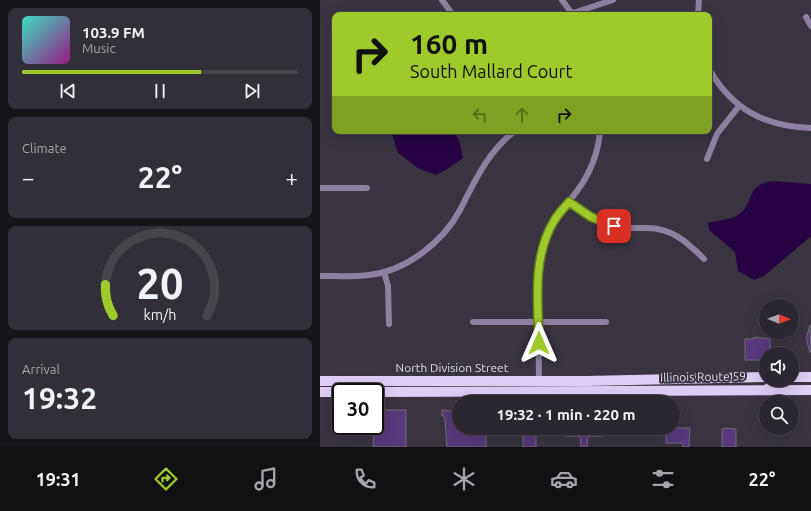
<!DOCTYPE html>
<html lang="en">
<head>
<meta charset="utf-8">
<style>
	:root { --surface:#2b2730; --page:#332f38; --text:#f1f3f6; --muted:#a6a5ab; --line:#47444c; --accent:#a0c92b }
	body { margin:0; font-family:Ubuntu,sans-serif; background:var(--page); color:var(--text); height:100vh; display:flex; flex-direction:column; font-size:15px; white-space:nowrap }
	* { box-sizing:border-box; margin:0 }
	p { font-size:13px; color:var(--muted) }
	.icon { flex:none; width:22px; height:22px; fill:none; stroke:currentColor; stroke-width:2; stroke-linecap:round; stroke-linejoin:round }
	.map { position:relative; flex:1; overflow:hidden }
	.side { display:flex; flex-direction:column; gap:8px; padding:8px; background:#18151a; width:320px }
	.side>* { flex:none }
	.top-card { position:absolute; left:12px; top:12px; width:380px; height:122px; border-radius:8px; box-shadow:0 4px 16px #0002,0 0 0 1px var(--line); background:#a0c92b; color:#111; overflow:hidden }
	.needle { width:26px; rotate:91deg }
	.tools { position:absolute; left:439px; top:299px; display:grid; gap:8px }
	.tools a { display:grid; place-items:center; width:40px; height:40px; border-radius:50%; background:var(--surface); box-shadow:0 4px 16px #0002,0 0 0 1px var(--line); font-size:20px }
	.speed { position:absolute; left:12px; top:383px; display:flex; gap:8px; font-size:20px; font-weight:700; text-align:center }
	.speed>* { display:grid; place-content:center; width:52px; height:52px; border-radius:50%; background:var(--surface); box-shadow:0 4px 16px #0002,0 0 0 1px var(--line); line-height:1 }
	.speed .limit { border:2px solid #111; border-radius:6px; background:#fff; color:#111 }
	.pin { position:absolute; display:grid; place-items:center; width:34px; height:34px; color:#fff; margin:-17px; border-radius:8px; box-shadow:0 2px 6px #0006 }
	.me { position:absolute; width:44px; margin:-22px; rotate:0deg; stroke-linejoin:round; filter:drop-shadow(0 0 3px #0008) }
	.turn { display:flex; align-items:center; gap:14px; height:84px; padding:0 12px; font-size:18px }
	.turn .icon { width:52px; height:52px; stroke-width:2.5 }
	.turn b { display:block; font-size:28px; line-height:34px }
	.lanes { display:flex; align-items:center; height:38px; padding:0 12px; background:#0003; justify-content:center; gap:20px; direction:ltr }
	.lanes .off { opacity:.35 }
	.big { font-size:30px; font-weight:600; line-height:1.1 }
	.side .tile { flex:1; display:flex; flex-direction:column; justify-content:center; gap:6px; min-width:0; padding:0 14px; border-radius:8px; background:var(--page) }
	.side .dial { align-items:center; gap:0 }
	.dial svg { height:104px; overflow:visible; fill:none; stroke:var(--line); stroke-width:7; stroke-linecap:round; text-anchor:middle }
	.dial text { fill:var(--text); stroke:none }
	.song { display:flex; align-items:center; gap:12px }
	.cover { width:48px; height:48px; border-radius:6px; background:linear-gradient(135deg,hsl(170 70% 55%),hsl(310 70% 35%)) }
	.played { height:4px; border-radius:2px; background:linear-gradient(90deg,var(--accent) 65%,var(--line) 65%) }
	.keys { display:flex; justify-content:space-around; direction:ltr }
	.heat { display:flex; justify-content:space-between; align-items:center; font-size:22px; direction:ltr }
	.trip { position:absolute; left:132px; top:395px; width:228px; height:40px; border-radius:20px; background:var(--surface); box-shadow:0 4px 16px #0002,0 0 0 1px var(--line); font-weight:600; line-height:40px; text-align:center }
	.tabs { display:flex; height:64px; justify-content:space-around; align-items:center; background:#111013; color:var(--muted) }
	.tabs .icon { width:28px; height:28px }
	.tabs .on { color:var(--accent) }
	.tabs b { font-size:18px; color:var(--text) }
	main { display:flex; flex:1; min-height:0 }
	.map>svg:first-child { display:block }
	.water { fill:#280344 }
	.building { fill:#57387a; stroke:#706b78 }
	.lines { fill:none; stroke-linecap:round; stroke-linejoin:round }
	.street { stroke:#8d80a0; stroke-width:6 }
	.primary { stroke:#decef5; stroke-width:10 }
	.route-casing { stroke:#68831c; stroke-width:10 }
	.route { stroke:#a0c92b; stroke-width:7 }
	.labels { text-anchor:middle; stroke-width:4; stroke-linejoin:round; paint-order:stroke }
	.street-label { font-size:12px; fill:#dfdde4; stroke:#393440 }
</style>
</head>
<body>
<main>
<section class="side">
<div class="tile">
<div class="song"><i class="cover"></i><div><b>103.9 FM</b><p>Music</p></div></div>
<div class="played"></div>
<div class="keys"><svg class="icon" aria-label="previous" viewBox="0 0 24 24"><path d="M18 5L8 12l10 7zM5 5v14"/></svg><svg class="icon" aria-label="pause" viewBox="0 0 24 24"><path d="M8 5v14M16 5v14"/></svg><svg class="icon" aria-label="next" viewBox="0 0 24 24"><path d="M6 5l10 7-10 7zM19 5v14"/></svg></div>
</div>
<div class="tile"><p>Climate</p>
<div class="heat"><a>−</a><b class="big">22°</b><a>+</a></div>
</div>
<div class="tile dial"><svg viewBox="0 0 100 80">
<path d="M14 69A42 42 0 1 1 86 69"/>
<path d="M14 69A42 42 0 0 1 8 45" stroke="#a0c92b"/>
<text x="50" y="56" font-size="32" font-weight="700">20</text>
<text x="50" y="72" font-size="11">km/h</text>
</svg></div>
<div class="tile"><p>Arrival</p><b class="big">19:32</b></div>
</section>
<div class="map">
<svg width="491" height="447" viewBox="0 0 491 447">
	<rect width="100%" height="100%" fill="#393440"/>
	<g class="water">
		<polygon points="71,131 133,131 139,140 143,158 129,168 116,175 98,168 78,153"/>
		<path d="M454 181 491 184V236L444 276 434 280 418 271 415 252 389 230 388 223C397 220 410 220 418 215 436 204 424 184 454 181Z"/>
	</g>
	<g class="building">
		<polygon points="490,325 491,352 490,352 486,339"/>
		<polygon points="434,337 450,339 450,354 446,354 446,360 425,360 425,339 434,339"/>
		<polygon points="55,410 86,410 86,447 53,447"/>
		<polygon points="122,410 139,412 139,428 166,428 166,447 127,447 125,420 124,416 122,416"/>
		<rect x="203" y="428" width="13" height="19"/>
		<polygon points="282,428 282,436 268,436 267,447 261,447 260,436 246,436 246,429"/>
		<polygon points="346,428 370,428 369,447 363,447 363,443 346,443"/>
		<polygon points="405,428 416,429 416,447 402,447 402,429"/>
	</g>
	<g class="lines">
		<g class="street">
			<polyline points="122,0 133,15"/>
			<polyline points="242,0 253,15"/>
			<polyline points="247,15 293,0"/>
			<polyline points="378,15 379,0"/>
			<polyline points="486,17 491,26"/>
			<path d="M389 69C412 109 445 127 491 128"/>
			<polyline points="387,159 397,134 419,106"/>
			<polyline points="0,188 47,188"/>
			<path d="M249 202C263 211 276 221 293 226 303 229 315 228 327 228 352 228 367 242 384 259"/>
			<polyline points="64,272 68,286 69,324"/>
			<path d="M0 276C16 276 33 277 49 275 86 271 123 242 140 210 155 181 168 151 195 131"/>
			<polyline points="153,322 286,322"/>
			<path d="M219 383 218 275C220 256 224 239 233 222 237 214 245 207 250 200 267 180 278 158 280 131"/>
		</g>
		<g class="primary">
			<polyline points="472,377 491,377"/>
			<polyline points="0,381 267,381 446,377"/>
			<polyline points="447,389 463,380"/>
			<polyline points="0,392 21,392"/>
			<polyline points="55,392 491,390"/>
		</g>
	</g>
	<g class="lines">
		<g class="route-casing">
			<path id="route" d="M219 343C218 303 212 257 234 221 238 214 244 208 249 202L271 217 294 226"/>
		</g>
		<use href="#route" class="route"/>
	</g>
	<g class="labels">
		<g class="street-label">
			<text x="132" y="372">North Division Street</text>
			<text transform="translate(383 377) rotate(-1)" y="4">Illinois Route 59</text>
		</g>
	</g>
</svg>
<div class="tools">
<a><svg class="needle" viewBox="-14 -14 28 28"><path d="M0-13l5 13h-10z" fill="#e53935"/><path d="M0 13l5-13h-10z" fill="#a6a5ab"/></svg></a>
<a><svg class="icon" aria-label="sound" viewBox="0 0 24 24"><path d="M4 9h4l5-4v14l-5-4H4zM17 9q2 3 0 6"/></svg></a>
<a><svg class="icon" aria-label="search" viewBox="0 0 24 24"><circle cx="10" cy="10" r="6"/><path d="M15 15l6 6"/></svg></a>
</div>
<div class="speed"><div class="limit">30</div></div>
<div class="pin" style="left:294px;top:226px;background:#d93025"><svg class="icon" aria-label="arrive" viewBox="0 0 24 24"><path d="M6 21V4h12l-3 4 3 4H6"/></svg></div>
<svg class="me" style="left:219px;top:343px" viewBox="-20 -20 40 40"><path d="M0-17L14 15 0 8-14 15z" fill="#a0c92b" stroke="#fff" stroke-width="4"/></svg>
<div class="trip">19:32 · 1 min · 220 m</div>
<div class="top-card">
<div class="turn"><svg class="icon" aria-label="right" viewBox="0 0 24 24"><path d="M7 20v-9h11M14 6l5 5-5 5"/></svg><div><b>160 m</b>South Mallard Court</div></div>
<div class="lanes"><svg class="icon off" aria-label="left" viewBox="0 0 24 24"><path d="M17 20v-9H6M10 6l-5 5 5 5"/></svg><svg class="icon off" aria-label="ahead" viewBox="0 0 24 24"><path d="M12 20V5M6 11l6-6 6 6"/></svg><svg class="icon" aria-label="right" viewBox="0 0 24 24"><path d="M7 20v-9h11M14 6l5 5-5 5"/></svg></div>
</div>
</div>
</main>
<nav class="tabs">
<b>19:31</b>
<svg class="icon on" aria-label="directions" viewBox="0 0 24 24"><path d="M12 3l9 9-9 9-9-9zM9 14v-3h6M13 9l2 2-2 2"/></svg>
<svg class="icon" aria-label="music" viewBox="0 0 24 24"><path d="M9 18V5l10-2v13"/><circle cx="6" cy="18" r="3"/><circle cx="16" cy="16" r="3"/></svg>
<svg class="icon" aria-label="phone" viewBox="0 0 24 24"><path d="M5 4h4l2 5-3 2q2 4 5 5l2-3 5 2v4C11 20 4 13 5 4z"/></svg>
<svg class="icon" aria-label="climate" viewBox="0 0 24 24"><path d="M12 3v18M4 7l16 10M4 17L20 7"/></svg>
<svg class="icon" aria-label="car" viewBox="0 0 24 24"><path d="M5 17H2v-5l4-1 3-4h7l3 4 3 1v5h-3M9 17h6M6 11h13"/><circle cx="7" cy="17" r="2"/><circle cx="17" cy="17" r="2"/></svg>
<svg class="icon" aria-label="filters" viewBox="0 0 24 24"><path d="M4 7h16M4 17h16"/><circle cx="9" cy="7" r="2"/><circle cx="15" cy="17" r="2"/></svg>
<b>22°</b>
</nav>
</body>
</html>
